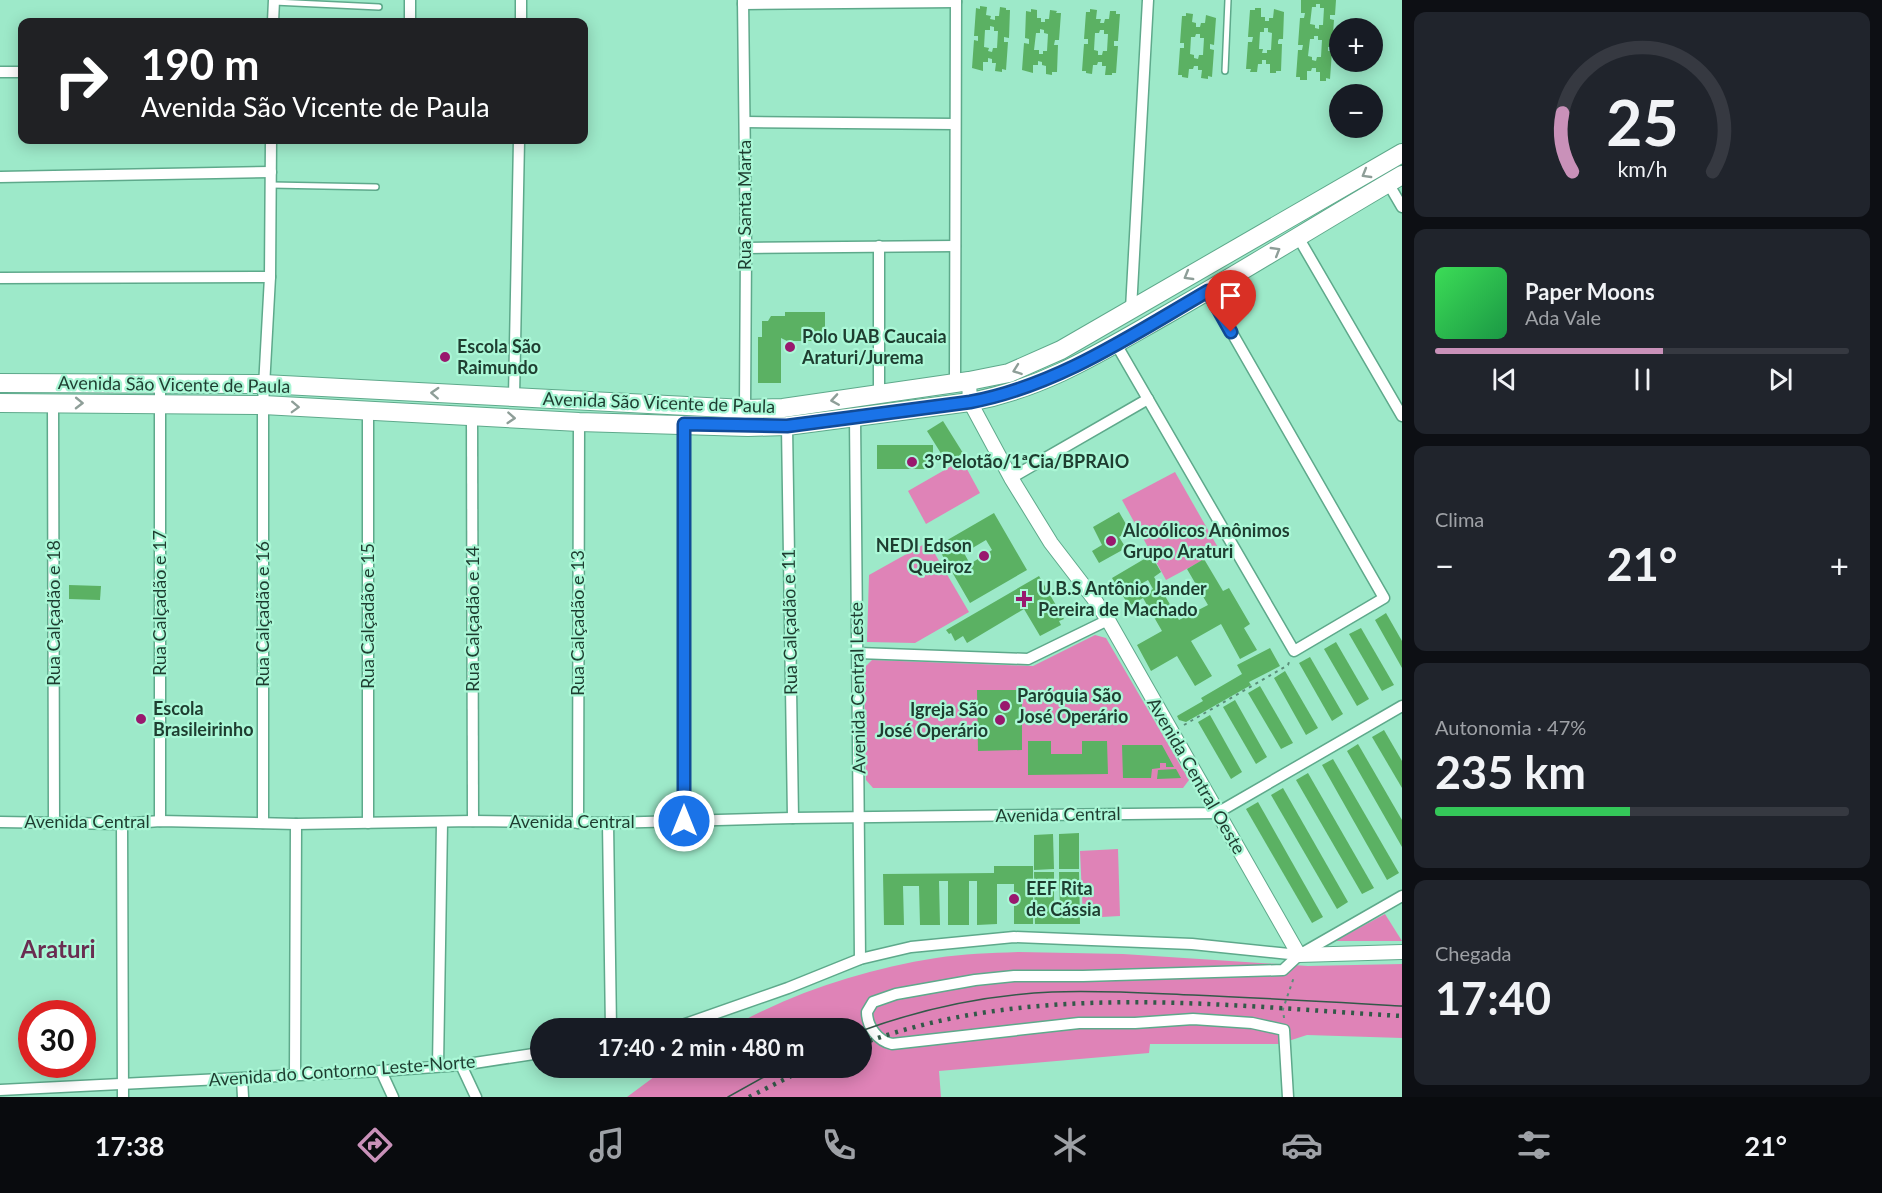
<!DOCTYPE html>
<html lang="pt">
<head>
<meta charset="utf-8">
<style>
	:root { --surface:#171b24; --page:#20242c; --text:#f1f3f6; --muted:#9ea1a6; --line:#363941; --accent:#c991b9 }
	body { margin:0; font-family:Lato,sans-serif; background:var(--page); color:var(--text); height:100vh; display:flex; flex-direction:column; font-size:22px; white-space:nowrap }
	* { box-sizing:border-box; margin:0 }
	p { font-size:20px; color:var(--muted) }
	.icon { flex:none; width:33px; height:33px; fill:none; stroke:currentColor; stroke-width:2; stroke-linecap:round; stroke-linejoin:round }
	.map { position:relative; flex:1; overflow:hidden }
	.panel { display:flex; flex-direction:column; gap:12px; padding:12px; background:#0d0f14; width:480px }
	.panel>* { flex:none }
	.top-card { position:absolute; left:18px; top:18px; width:570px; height:126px; border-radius:12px; box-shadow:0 3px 15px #0003; background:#202124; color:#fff; overflow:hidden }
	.buttons { position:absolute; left:1329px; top:18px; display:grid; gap:12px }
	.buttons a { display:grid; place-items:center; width:54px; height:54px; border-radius:50%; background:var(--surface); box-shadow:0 3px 15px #0003; font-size:30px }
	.speed { position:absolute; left:18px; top:1000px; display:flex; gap:12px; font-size:30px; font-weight:700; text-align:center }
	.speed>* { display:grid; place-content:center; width:78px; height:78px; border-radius:50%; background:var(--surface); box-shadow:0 3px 15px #0003; line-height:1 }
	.speed .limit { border:9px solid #d22; background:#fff; color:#111 }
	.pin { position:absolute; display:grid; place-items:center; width:51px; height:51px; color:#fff; margin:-62px -26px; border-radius:50% 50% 50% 0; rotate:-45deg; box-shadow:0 0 6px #0007 }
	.pin .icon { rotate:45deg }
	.me { position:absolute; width:66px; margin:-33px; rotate:0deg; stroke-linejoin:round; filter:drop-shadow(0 0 4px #0008) }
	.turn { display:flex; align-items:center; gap:21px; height:126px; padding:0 24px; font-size:27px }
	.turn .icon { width:78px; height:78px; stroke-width:2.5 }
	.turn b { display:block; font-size:42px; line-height:51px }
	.big { font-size:45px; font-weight:700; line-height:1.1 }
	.panel .widget { flex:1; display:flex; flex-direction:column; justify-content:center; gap:9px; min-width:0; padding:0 21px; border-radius:12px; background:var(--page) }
	.panel .dial { align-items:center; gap:0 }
	.dial svg { height:156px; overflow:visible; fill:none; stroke:var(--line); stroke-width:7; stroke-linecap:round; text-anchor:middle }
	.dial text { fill:var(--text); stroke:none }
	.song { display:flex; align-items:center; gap:18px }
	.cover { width:72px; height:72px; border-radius:9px; background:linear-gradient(135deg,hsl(130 70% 55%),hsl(140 70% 35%)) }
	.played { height:6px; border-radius:3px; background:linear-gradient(90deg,var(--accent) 55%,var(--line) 55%) }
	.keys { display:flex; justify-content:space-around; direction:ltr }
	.heat { display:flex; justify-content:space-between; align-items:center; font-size:33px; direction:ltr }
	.charge { height:9px; border-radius:4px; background:linear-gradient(90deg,#34c759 47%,var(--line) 0) }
	.trip { position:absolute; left:530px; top:1018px; width:342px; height:60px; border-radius:30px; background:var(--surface); box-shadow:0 3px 15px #0003; font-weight:700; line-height:60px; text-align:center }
	.tab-bar { display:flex; height:96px; justify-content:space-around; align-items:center; background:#090b0e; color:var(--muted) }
	.tab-bar .icon { width:42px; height:42px }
	.tab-bar .current { color:var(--accent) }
	.tab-bar b { font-size:27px; color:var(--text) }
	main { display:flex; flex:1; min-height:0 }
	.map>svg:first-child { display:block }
	.green { fill:#df83b7 }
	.building { fill:#5bb163; fill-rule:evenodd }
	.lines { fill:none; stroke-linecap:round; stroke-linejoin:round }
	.service-casing { stroke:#5ea98b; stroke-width:8 }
	.minor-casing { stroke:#5ea98b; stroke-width:13 }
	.tertiary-casing { stroke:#5ea98b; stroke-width:16 }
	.primary-casing { stroke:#5ea98b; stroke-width:20 }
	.path { stroke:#5a8e78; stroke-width:2; stroke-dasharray:3 4.5; stroke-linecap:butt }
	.service { stroke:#fff; stroke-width:5 }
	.minor { stroke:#fff; stroke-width:10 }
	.tertiary { stroke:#fff; stroke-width:14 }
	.primary { stroke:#fff; stroke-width:18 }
	.tram { stroke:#335949; stroke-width:1.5 }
	.rail { stroke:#335949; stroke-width:4.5; stroke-dasharray:3 6; stroke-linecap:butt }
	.oneway { stroke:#8e9e98 }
	.route-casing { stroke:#114b97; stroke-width:15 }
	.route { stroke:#1a73e8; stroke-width:10 }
	.poi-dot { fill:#99196e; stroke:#aaf7d6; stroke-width:2 }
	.labels { text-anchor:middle; stroke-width:4.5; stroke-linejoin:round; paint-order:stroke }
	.street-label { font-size:18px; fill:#1e3d30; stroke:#aaf7d6 }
	.poi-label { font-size:18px; font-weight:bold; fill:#1e3d30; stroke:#aaf7d6; text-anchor:start }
	.district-label { font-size:24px; font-weight:bold; fill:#6a2d51; stroke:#aaf7d6 }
</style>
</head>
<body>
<main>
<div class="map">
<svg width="1402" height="1097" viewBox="0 0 1402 1097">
	<rect width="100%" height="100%" fill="#9de9c9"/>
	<g class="green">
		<polygon points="962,460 980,493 926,524 908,491"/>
		<polygon points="1175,472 1220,551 1166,580 1122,500"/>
		<polygon points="928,542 969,612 915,643 867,642 869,575"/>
		<polygon points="1095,635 1106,638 1189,780 1183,788 873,788 866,780 864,668 872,660 1033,666"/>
		<polygon points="1118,849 1120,916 1083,918 1080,851"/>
		<polygon points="1385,914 1402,941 1335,941"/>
		<path d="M1019 952 1123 954 1308 966 1402 964V1038L1307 1035 1279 1044H1150L1149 1053 939 1071 941 1097H627L666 1068H861V1029H728C791 993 865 969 936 958 964 954 991 953 1019 952Z"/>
	</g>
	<g class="building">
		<path d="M1301 0H1336L1335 15H1330V19L1334 20 1332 47H1328V51H1332L1330 79 1326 78V81H1320V72H1316V68H1312L1311 71H1307V80H1300V77H1296L1298 50H1302L1303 45H1298L1300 18H1304L1305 13H1301ZM1316 4H1320V8H1324L1323 25H1319V29L1315 28V25L1310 24 1312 7H1316ZM1314 36H1318V40H1322L1321 57H1317L1316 61 1312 60V57L1308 56 1310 39H1314Z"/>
		<path d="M980 6 987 7 986 15 991 16 990 19 995 20V16H999L1000 7 1006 8V10H1010L1009 38 1004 37V42H1008L1006 70 1002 69V72L995 71 996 63H992V59L988 58V62H983V71L972 68 974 40 978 41V36H974L976 8 980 9ZM990 26 994 27V31H998L997 48H993L992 52 988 51 989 48 984 47 985 30H990Z"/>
		<path d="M1255 8H1261V17H1265V21H1269V18H1273L1274 9 1284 12 1283 39H1279L1278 41V44H1282L1281 71H1276V73H1270V64H1266V60H1262V64H1258L1257 72H1250L1251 69H1246L1248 42H1252L1253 37H1248L1250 10H1255ZM1264 28H1268V32L1272 33 1271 50H1267V53H1262L1263 49H1259L1260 32H1264Z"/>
		<path d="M1031 9 1037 10V18H1041V22H1045V19H1049L1050 10 1057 11 1056 13H1061L1059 40H1055L1054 45H1058L1057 72H1052V75L1046 74V66L1042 65V62L1038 61V65H1033V73L1022 70 1024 43 1029 44V39L1025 38 1026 11 1031 12ZM1040 29 1044 30V33L1048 34 1047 51H1043V54H1039V50H1034L1036 33H1040Z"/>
		<path d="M1090 9 1097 10 1096 19H1101L1100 23H1104L1105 19H1109L1110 11H1116V14H1120L1118 41H1114V46H1118L1116 73H1112V75H1105L1106 66H1102V62H1098L1097 65H1093L1092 74 1086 73V71H1082L1084 44H1088V39H1084L1086 12H1090ZM1100 30H1104V34H1108L1107 51H1103L1102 55H1098V51L1094 50 1095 33H1099Z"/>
		<path d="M1186 13 1193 14 1192 22 1196 23V27H1200L1201 23H1205L1206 15 1216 18 1214 45 1210 44V49L1214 50 1212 77 1208 76V79L1201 78 1202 70H1198V66H1194L1193 69H1189L1188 78 1182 77V75H1178L1180 48H1184V43H1180L1182 16H1186ZM1196 34H1200V38H1204L1203 55H1199L1198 59 1194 58V55L1190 54 1191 37H1195Z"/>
		<polygon points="785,312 825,312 825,341 787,341 781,338 781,383 758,383 758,337 762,337 762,321 768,321 771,316 785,316"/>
		<polygon points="943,421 963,453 947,463 927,431"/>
		<rect x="877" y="445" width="56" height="24"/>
		<polygon points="1119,512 1130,531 1119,537 1126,548 1099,563 1092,551 1102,545 1093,527"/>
		<path d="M994 513 1027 570 970 603 937 546ZM986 540 992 550 970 564 964 553Z"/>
		<path d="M1151 555 1161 572 1154 577 1179 620 1208 605 1187 569 1204 559 1223 591 1229 588 1250 624 1244 628 1257 650 1240 659 1221 624 1191 641 1212 676 1195 686 1177 656 1151 671 1137 645 1162 631 1143 598 1129 606 1112 578ZM1148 580 1153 589 1144 594 1139 585Z"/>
		<polygon points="1039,576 1064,619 1059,621 1061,625 1040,636 1024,609 967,643 963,636 955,641 951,633 949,634 946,630"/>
		<polygon points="69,585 101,586 100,600 69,599"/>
		<polygon points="1386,613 1402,641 1402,668 1375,620"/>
		<polygon points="1361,628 1394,685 1382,691 1349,634"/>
		<polygon points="1336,642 1369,699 1357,706 1324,649"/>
		<polygon points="1270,648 1280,666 1249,682 1251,685 1186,722 1179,720 1177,716 1203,701 1201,698 1242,674 1237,665"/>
		<polygon points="1310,657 1343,714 1332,721 1299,663"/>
		<polygon points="1285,671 1318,728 1306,735 1274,678"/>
		<polygon points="1260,686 1293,743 1281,749 1248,693"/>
		<polygon points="977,690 1022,690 1022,750 978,751"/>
		<polygon points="1235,700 1267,757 1256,764 1223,707"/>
		<polygon points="1210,715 1242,772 1231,779 1198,722"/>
		<polygon points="1384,730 1402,761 1402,788 1372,737"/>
		<polygon points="1028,741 1051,741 1051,754 1082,754 1082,741 1107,741 1108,774 1028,775"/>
		<polygon points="1358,744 1402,820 1402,847 1347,751"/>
		<polygon points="1122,745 1162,745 1174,767 1166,767 1166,763 1160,763 1160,768 1152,769 1151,778 1123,778"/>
		<polygon points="1333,759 1399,873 1387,880 1322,765"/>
		<polygon points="1176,769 1181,778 1157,779 1158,770"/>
		<polygon points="1308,773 1374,888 1362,894 1296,780"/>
		<polygon points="1283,788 1348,902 1337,909 1271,795"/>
		<polygon points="1258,802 1323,917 1312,923 1246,809"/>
		<polygon points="1079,833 1079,869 1059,869 1059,834"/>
		<polygon points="1053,834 1054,869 1034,870 1034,835"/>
		<polygon points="994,866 1033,866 1033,924 1014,924 1014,884 997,884 997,924 977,925 977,881 969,881 969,925 948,925 948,881 939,881 940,925 920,925 919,886 903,886 904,925 884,925 883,874 994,873"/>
		<polygon points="1034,872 1054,872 1054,912 1060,911 1059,872 1079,872 1080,924 1035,924"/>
	</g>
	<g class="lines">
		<g class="service-casing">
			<g id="service">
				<polyline points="274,2 379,7"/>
				<polyline points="1225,71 1228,0"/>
				<polyline points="271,185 376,187"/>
			</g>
		</g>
		<g class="minor-casing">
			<g id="minor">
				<polyline points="743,0 746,248 745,409"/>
				<polyline points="743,4 956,2"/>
				<polyline points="273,22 274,0"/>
				<polyline points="410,22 410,0"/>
				<polyline points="521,22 521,0"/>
				<polyline points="0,72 22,72"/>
				<polyline points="745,122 955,124"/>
				<polyline points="0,177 271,172"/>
				<polyline points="1388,183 1402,207"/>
				<polyline points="1298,237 1402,416"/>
				<polyline points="879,246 879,393"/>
				<polyline points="746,248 955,246"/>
				<polyline points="0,278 270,277"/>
				<polyline points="1131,309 1148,0"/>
				<polyline points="1116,344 1294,651 1384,598 1208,291"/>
				<polyline points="955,382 956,0"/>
				<polyline points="160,384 160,821"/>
				<polyline points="514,397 519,140"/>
				<polyline points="53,403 54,823"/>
				<polyline points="368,410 368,823"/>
				<polyline points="472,416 473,821"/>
				<polyline points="855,417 860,959"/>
				<polyline points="787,426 793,818"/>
				<polyline points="1011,478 1148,399"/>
				<polyline points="858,653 1028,659 1108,620"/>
				<polyline points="684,821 684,424"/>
				<polyline points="0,822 122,824 160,821 296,824 473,821 608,823 793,818 1217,813 1402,706"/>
				<polyline points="263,823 263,405 270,277 271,140"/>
				<polyline points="578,823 579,422"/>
				<polyline points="608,823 611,1029"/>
				<polyline points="122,824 123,1097"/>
				<polyline points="671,1029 788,988 860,959 911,947 1014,937 1192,944 1299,955"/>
				<polyline points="461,1065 476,1097"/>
				<polyline points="438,1066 442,823"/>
				<polyline points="381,1071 393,1097"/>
				<polyline points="295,1074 296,824"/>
				<polyline points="242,1079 243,1097"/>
				<polyline points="0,1090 381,1071 461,1065 540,1053"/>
				<path d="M1288 1097 1284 1030 1252 1023 1193 1019 1135 1023H1079L892 1044C878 1041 867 1027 867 1012L873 1002 896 994 975 980 1014 976H1083L1283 970 1299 955 1402 896"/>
			</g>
		</g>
		<g class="tertiary-casing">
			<polyline id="tertiary" points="969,381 970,402 1011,478 1051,543 1094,599 1108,620 1299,955 1402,952"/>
		</g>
		<g class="primary-casing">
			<g id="primary">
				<polyline points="0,383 264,384 745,409 783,408 969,381 1009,373 1061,350 1402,153"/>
				<path d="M0 403 263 405 579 422 748 427 787 426 970 402C1045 388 1101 352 1166 315 1245 270 1323 221 1402 175"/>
			</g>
		</g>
		<g class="path">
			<polyline points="1184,725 1288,665 1289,662"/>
			<polyline points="1284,1018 1283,1009 1294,977"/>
		</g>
		<use href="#service" class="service"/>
		<use href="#minor" class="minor"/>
		<use href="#tertiary" class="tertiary"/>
		<use href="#primary" class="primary"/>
		<g class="tram">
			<path d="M861 1031C921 1009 988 995 1052 992 1099 990 1146 993 1193 995 1263 998 1332 1002 1402 1006"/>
			<polyline points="728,1097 780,1068"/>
		</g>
		<g class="rail">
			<path d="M861 1044C1033 980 1223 1006 1402 1016"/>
			<polyline points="749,1097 807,1068"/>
		</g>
	</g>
	<defs><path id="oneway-chevron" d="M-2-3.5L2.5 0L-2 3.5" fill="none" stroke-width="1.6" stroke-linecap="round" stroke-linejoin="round" transform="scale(1.5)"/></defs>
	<g class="oneway">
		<use href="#oneway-chevron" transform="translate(1366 174) rotate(150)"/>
		<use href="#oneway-chevron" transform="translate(1276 251) rotate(-31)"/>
		<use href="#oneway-chevron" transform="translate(1188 276) rotate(150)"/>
		<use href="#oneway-chevron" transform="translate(1017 370) rotate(160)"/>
		<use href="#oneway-chevron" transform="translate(435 393) rotate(-177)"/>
		<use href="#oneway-chevron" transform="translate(835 400) rotate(171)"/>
		<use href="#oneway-chevron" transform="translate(79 403) rotate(1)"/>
		<use href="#oneway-chevron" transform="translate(295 407) rotate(2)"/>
		<use href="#oneway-chevron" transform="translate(511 418) rotate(4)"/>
	</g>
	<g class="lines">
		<g class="route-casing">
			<path id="route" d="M684 821V424L787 426 970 402C1057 386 1132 335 1208 291L1231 332"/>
		</g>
		<use href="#route" class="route"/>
	</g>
	<g class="poi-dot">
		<circle cx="790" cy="347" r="6"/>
		<circle cx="445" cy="357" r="6"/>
		<circle cx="912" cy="462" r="6"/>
		<circle cx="1111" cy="541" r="6"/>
		<circle cx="984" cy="556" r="6"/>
		<path d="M1021 590h6v6h6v6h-6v6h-6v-6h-6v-6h6z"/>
		<circle cx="1005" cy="706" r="6"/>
		<circle cx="141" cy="719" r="6"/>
		<circle cx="1000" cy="720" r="6"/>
		<circle cx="1014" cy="899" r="6"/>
	</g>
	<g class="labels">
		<g class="street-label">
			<text transform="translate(745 205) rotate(-90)" y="6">Rua Santa Marta</text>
			<text transform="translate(174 385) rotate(1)" y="6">Avenida São Vicente de Paula</text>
			<text transform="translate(659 403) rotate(2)" y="6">Avenida São Vicente de Paula</text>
			<text transform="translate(160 603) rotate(-90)" y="6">Rua Calçadão e 17</text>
			<text transform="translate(54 613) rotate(-90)" y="6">Rua Calçadão e 18</text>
			<text transform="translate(263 614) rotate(-90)" y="6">Rua Calçadão e 16</text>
			<text transform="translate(368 616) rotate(-90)" y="6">Rua Calçadão e 15</text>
			<text transform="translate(473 619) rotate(-90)" y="6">Rua Calçadão e 14</text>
			<text transform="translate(790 622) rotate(-91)" y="6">Rua Calçadão e 11</text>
			<text transform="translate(578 623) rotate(-90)" y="6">Rua Calçadão e 13</text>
			<text transform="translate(858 688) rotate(-91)" y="6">Avenida Central Leste</text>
			<text transform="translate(1196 776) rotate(60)" y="6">Avenida Central Oeste</text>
			<text transform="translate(1058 815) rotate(-1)" y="6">Avenida Central</text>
			<text x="87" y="828">Avenida Central</text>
			<text x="572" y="828">Avenida Central</text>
			<text transform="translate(342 1071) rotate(-4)" y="6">Avenida do Contorno Leste-Norte</text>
		</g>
		<g class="poi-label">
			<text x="802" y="343">Polo UAB Caucaia<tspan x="802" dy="21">Araturi/Jurema</tspan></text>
			<text x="457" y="353">Escola São<tspan x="457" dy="21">Raimundo</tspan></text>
			<text x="924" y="468">3ºPelotão/1ªCia/BPRAIO</text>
			<text x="1123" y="537">Alcoólicos Anônimos<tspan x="1123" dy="21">Grupo Araturi</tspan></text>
			<text x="972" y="552" text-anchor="end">NEDI Edson<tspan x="972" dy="21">Queiroz</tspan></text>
			<text x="1038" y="595">U.B.S Antônio Jander<tspan x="1038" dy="21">Pereira de Machado</tspan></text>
			<text x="1017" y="702">Paróquia São<tspan x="1017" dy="21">José Operário</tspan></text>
			<text x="153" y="715">Escola<tspan x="153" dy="21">Brasileirinho</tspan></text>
			<text x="988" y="716" text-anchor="end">Igreja São<tspan x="988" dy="21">José Operário</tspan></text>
			<text x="1026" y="895">EEF Rita<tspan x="1026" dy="21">de Cássia</tspan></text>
		</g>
		<g class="district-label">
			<text x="58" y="958">Araturi</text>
		</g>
	</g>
</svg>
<div class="buttons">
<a>+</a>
<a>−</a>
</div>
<div class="speed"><div class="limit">30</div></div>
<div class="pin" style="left:1231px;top:332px;background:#d93025"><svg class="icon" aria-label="arrive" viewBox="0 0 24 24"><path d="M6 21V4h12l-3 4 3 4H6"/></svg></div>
<svg class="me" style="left:684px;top:821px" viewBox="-20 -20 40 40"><circle r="17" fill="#1a73e8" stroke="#fff" stroke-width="3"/><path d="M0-11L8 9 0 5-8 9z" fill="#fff"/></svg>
<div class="trip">17:40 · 2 min · 480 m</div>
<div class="top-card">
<div class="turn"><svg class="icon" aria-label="right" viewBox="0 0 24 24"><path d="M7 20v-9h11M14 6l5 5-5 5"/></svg><div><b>190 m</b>Avenida São Vicente de Paula</div></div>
</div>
</div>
<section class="panel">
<div class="widget dial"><svg viewBox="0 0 100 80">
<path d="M14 69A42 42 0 1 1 86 69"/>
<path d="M14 69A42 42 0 0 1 9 39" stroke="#c991b9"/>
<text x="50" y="56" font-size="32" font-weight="700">25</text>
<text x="50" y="72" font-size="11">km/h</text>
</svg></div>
<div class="widget">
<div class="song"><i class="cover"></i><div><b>Paper Moons</b><p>Ada Vale</p></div></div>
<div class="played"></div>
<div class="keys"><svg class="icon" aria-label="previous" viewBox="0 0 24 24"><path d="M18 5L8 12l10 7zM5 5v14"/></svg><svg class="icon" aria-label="pause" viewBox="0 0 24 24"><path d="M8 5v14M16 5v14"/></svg><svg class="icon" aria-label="next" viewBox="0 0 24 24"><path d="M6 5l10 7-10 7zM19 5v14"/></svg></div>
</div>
<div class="widget"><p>Clima</p>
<div class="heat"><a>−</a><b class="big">21°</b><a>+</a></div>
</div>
<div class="widget"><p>Autonomia · 47%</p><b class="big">235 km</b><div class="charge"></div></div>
<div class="widget"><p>Chegada</p><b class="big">17:40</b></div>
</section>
</main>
<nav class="tab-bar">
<b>17:38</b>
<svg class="icon current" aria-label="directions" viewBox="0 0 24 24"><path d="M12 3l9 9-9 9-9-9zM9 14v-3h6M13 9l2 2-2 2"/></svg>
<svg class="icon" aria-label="music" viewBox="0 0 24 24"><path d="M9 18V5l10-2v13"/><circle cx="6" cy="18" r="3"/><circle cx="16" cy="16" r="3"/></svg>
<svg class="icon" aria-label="phone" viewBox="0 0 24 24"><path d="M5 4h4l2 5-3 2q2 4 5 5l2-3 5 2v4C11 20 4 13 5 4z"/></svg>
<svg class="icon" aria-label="climate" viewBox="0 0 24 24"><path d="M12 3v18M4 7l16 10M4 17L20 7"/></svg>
<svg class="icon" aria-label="car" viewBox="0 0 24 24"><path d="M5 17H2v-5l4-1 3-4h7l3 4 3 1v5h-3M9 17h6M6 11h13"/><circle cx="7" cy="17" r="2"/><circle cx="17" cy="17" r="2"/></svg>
<svg class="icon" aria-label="filters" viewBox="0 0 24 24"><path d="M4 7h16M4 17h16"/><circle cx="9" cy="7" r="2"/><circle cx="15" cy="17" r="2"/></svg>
<b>21°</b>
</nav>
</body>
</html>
